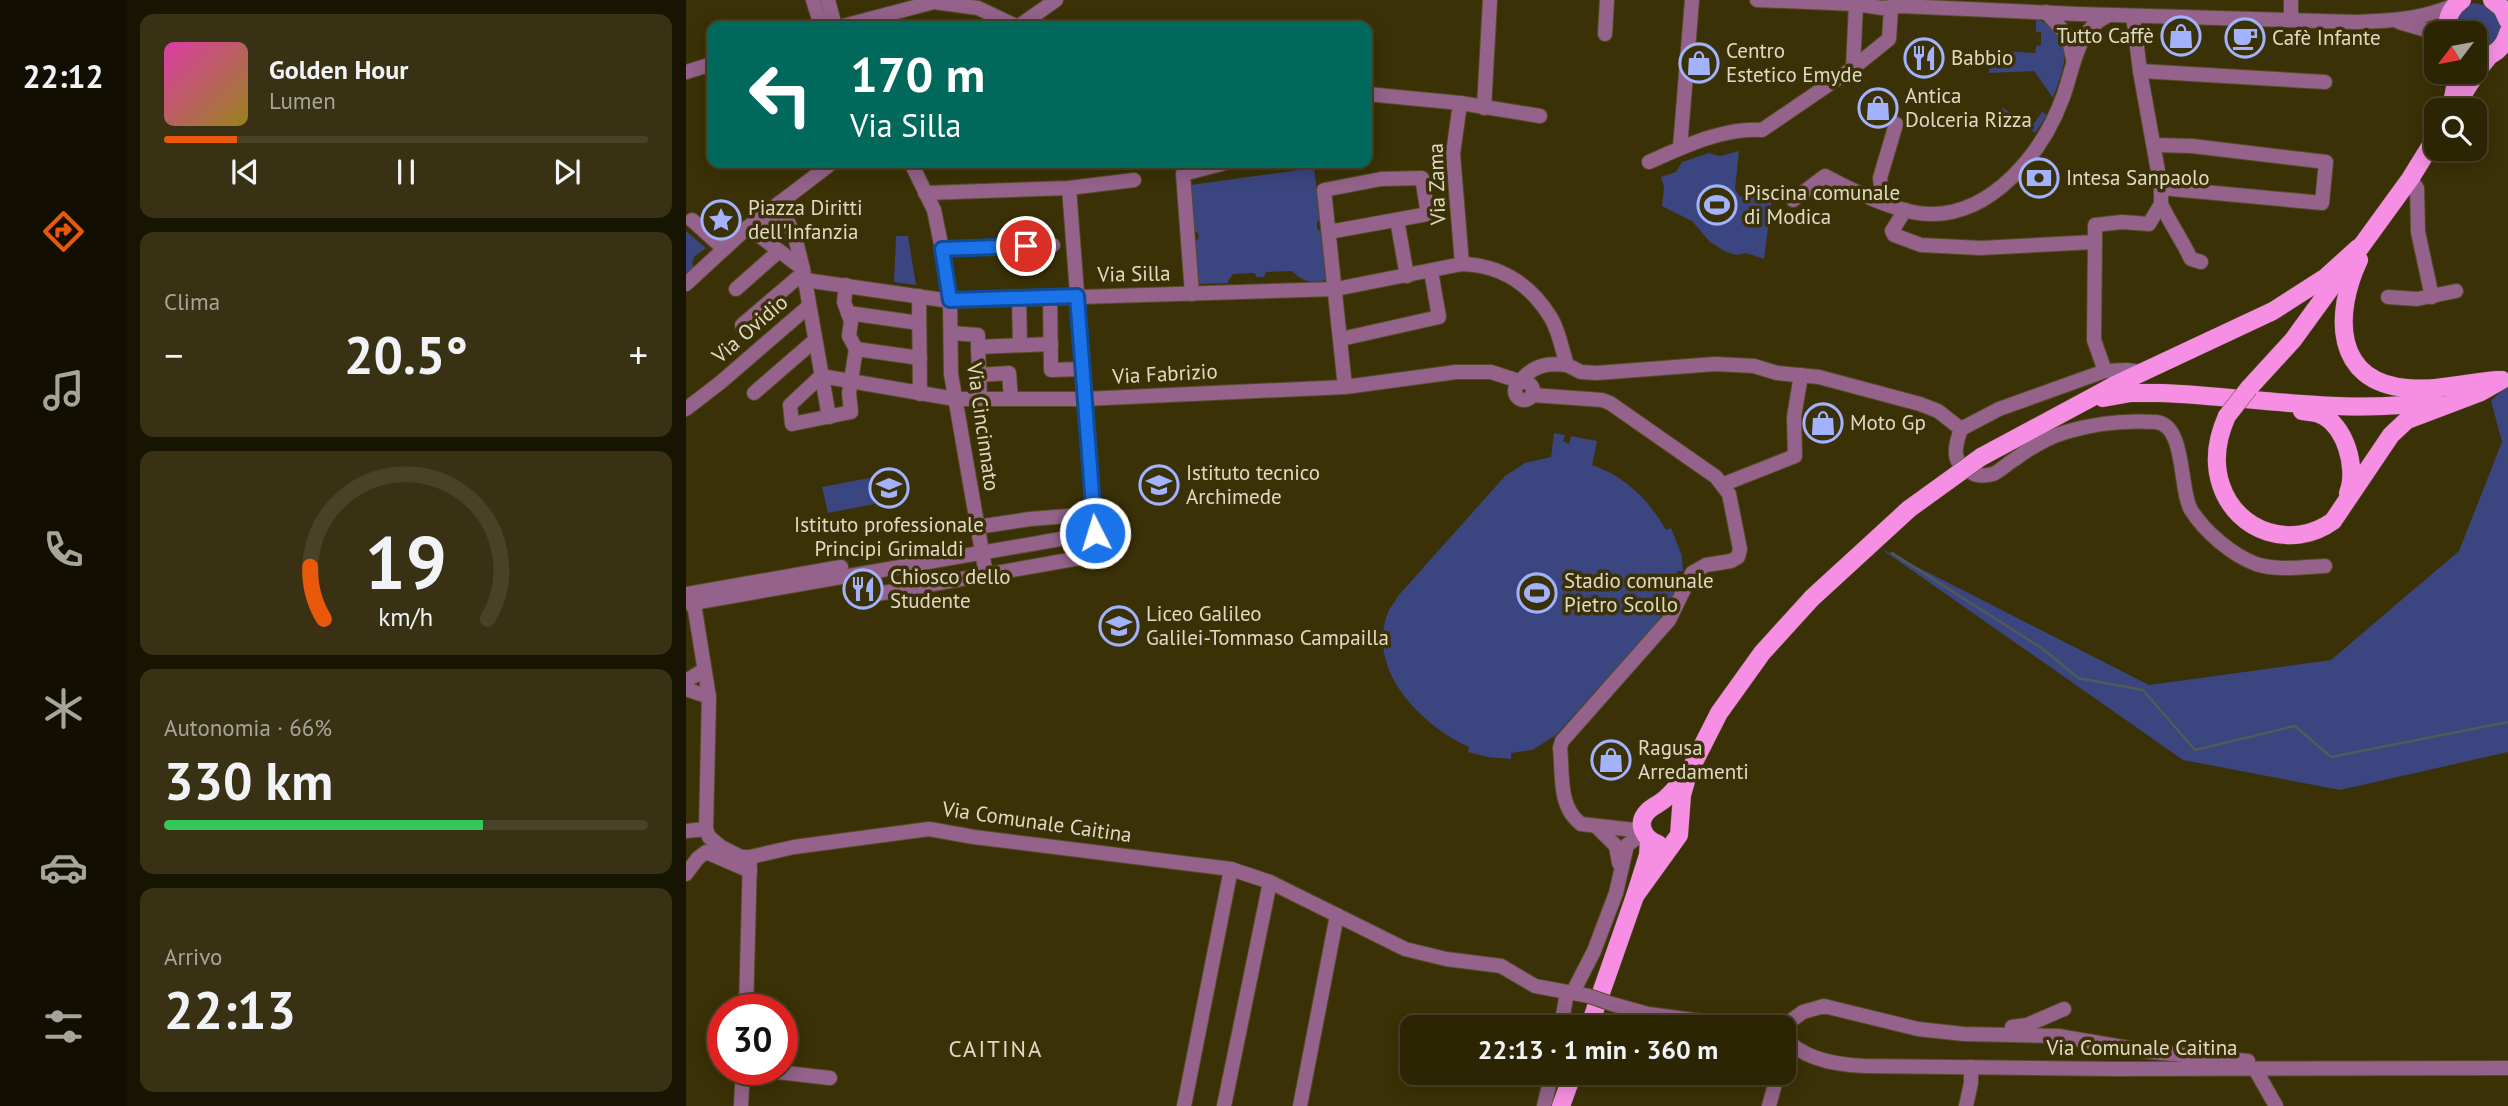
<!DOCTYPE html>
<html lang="it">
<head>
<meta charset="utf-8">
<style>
	:root { --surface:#2c2504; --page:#383113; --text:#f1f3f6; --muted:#a6a59a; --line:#484226; --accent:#ea580c }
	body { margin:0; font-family:"PT Sans",sans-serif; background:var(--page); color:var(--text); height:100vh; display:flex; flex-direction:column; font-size:26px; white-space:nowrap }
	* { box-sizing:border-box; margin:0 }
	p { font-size:23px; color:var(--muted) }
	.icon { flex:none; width:38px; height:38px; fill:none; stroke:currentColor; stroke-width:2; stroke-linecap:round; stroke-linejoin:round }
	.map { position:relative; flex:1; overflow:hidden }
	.details { display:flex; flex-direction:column; gap:14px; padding:14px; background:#181402; width:560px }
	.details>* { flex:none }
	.top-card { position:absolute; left:21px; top:21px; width:665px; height:147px; border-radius:14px; box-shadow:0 4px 18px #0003,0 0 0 2px var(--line); background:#00695c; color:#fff; overflow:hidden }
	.needle { width:46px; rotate:238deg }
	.tools { position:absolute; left:1738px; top:21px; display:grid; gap:14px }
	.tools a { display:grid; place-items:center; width:63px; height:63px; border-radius:14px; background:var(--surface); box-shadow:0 4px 18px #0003,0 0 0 2px var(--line); font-size:35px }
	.speed { position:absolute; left:21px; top:994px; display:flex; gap:14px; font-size:35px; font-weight:700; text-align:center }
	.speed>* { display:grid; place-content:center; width:91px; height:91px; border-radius:50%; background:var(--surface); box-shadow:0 4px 18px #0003,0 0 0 2px var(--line); line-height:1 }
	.speed .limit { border:10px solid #d22; background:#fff; color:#111 }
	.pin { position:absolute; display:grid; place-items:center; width:60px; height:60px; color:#fff; margin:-30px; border:4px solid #fff; border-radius:50%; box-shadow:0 2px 7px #0007 }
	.me { position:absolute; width:77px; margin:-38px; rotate:355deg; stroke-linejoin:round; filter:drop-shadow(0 0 5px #0008) }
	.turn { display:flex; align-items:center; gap:24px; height:147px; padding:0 28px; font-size:32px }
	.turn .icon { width:91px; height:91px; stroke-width:2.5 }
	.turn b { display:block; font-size:49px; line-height:60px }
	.big { font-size:52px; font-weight:800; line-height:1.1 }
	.details .card { flex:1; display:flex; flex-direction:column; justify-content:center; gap:10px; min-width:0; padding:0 24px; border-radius:14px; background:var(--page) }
	.details .dial { align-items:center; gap:0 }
	.dial svg { height:182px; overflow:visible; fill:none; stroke:var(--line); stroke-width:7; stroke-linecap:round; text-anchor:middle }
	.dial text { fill:var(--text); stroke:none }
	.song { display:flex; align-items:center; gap:21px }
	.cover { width:84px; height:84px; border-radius:10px; background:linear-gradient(135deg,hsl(320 70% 55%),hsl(50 70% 35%)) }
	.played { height:7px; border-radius:4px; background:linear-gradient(90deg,var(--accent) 15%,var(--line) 15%) }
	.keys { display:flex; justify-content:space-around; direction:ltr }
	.heat { display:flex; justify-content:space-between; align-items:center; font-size:38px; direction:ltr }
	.charge { height:10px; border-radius:5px; background:linear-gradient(90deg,#34c759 66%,var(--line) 0) }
	.trip { position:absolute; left:714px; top:1015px; width:396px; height:70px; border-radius:14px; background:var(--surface); box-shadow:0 4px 18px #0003,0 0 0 2px var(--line); font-weight:800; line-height:70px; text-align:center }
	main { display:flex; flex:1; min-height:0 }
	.tab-bar { display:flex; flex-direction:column; width:126px; justify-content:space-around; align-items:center; background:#120f02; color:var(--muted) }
	.tab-bar .icon { width:49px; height:49px }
	.tab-bar .current { color:var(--accent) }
	.tab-bar b { font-size:32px; color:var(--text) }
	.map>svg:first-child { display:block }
	.green { fill:#3b457f }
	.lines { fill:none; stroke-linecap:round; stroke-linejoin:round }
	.stream { stroke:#505b57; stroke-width:2.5 }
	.minor-casing { stroke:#554c25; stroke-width:16 }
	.major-casing { stroke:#554c25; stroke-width:19 }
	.minor { stroke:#94628a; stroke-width:14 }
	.major { stroke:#f68fe3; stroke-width:18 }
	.minor-bridge-casing { stroke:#554c25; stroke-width:16; stroke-linecap:butt }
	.major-bridge-casing { stroke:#554c25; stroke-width:19; stroke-linecap:butt }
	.minor-bridge { stroke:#94628a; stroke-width:14 }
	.major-bridge { stroke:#f68fe3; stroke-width:18 }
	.route-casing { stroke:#114b97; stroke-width:18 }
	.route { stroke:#1a73e8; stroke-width:12 }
	.labels { text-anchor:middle; stroke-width:7; stroke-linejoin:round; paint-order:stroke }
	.poi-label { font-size:21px; fill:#e0dac5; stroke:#3b3106; text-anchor:start }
	.street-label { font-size:21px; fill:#e0dac5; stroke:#3b3106 }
	.neighbourhood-label { font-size:23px; letter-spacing:2px; fill:#e0dac5; stroke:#3b3106 }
</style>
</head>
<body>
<main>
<nav class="tab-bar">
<b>22:12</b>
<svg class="icon current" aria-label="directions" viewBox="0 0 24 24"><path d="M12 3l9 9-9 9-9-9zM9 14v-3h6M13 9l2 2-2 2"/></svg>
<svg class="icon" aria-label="music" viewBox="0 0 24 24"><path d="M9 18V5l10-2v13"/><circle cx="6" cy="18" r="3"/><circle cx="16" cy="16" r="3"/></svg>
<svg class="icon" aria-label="phone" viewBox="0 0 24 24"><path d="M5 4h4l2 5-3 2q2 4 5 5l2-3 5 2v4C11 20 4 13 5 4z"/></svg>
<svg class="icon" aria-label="climate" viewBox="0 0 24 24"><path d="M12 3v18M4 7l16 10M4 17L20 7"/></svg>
<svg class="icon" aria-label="car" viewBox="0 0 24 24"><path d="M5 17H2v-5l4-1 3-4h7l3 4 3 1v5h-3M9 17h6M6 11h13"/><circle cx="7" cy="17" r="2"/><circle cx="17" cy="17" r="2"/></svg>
<svg class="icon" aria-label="filters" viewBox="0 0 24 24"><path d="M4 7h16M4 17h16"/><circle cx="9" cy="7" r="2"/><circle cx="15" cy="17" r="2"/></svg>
</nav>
<section class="details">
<div class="card">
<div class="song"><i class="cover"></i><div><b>Golden Hour</b><p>Lumen</p></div></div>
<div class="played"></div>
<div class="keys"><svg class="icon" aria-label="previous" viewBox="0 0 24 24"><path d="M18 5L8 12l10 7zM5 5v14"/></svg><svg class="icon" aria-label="pause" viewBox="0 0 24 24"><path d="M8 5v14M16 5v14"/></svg><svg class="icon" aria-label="next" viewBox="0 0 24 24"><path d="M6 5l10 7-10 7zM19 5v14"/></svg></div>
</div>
<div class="card"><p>Clima</p>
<div class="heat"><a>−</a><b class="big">20.5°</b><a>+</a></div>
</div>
<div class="card dial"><svg viewBox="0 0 100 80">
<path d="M14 69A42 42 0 1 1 86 69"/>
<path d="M14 69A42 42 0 0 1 8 46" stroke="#ea580c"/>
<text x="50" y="56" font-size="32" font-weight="700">19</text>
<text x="50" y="72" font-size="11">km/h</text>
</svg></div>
<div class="card"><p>Autonomia · 66%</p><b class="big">330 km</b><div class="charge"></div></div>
<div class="card"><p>Arrivo</p><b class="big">22:13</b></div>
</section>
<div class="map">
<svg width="1822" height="1106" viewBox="0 0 1822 1106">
	<rect width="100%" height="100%" fill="#3b3106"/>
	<g class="green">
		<path d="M1788 3 1805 7 1817 27 1813 41 1793 52H1789L1788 33H1768C1769 18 1773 8 1788 3Z"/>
		<path d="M1350 20C1358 21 1364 24 1369 30 1387 51 1375 75 1367 98L1348 71 1303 73 1304 57 1301 50 1349 53 1350 46 1355 45V32H1350Z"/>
		<polygon points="1317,108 1346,126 1356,112 1361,115 1349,133 1314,111"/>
		<polygon points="1053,151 1049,189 1053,196 1086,198 1078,259 1060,253 1051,255 1040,252 1024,242 1006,221 976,206 978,187 975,177 990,172 996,162 1023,153 1034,156"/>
		<path d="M628 168 635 220 631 222V229L635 231 641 280C625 283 618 283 606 271L580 272 578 277H571L568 273 547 274 541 283 512 284 509 241 513 238 512 233 508 231 504 185Z"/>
		<polygon points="0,231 20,248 8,257 6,264 9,267 0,275"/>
		<polygon points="210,236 222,236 230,285 208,282"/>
		<polygon points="1822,385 1822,752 1654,790 1497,760 1194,548 1463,685 1645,660 1773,551 1816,442 1805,401"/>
		<path d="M868 433 879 435 877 441 883 444 885 436 911 441 906 465C940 477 962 499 980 530L985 528 996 556 997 571H991L990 588 983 604 968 627 869 736 846 750 825 753V759L802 757 782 752 783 747C737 726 681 672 701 615 703 608 709 602 712 596L819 476 839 463 865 457Z"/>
		<polygon points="183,478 188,504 142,513 136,487"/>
	</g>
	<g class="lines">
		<polyline class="stream" points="1206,553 1357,649 1392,678 1457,690 1509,750 1609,726 1645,757 1822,722"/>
		<g class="minor-casing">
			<g id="minor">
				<polyline points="127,0 135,26"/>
				<polyline points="142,0 149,26"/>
				<path d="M1071 0 1170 4 1196 8 1214 6 1392 14 1670 22C1707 21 1737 19 1771 4"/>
				<polyline points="1360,12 1382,36 1387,59"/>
				<polyline points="1605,20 1605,0"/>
				<polyline points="1713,22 1750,33"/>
				<polyline points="157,26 248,2 292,8 330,26"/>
				<polyline points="333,26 370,0"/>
				<polyline points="919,34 921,0"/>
				<polyline points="1167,68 1170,4"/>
				<polyline points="1454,71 1639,82"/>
				<polyline points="0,72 26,64"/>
				<polyline points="681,94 774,103 854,116"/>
				<polyline points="774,103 767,154 776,264"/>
				<polyline points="798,108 804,0"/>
				<polyline points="1468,145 1506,146 1640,162 1636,203 1475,188"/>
				<polyline points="994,148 1006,0"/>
				<path d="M963 162C997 147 1038 127 1076 130L1167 68 1203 39 1205 8"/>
				<polyline points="225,163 248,210 256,249 264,301 265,374 300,575"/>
				<polyline points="1724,179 1731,188 1732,232 1746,297"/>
				<polyline points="239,193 383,188 448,180"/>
				<path d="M1107 200 1139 176C1165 190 1214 214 1244 214 1307 215 1357 152 1377 97 1388 67 1390 31 1421 16"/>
				<polyline points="1197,201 1194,178 1210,124"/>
				<polyline points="93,203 109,237 117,269 143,417"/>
				<path d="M1475 204C1484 223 1496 240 1505 259L1515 262"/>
				<polyline points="1219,210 1206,231 1208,235 1235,245 1295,248 1409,242 1409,225 1436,222 1463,224 1475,204 1475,188 1454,71 1447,16"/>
				<polyline points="6,220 38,249"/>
				<polyline points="711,220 721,276"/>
				<polyline points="62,227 117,269"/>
				<polyline points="643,232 742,214 736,178 695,179 638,190 659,387"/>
				<polyline points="71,234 97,212"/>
				<polyline points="1409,242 1408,340 1419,371"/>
				<polyline points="256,249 367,245"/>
				<path d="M119 280 264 301 650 289 776 264C815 265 845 285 865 318 873 331 876 350 881 365L895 372 911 373 1029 364 1068 366 1091 373 1133 377 1234 404 1252 411 1275 429"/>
				<polyline points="0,284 62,227 146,163"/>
				<polyline points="50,289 93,251"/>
				<polyline points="506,294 497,174 539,163"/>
				<polyline points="233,296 234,394"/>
				<polyline points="364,297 365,370 396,369"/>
				<polyline points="1702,297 1731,299 1770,291"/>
				<polyline points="333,298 334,345"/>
				<polyline points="162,313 233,323"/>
				<polyline points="56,325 117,273"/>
				<polyline points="265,333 292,335 292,347 365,344"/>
				<polyline points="655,339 753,317 745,271"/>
				<polyline points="292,347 294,399"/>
				<polyline points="170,349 234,358"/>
				<path d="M1456 372 1440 370 1419 371 1313 409 1275 429C1268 448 1265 464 1286 473 1292 476 1300 476 1307 474 1314 471 1322 463 1329 459 1344 448 1363 437 1380 432 1409 423 1440 420 1470 422 1500 425 1493 489 1505 510 1519 532 1546 555 1570 564 1591 571 1618 567 1639 566"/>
				<polyline points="293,375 323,373 325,399"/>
				<polyline points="135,376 269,399 398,399 659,387 770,372 805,372 836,382"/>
				<polyline points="135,376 104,405 106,424 165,412 163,393 170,349 163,336 165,321 158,302 160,285"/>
				<circle cx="838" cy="391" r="9"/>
				<path d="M839 382 838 377C851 364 864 363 881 365"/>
				<polyline points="68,393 128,341"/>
				<path d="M846 395 916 400 924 403 1030 477 1043 494 1054 549 1052 557 1045 561 1020 565 1006 573 983 620 876 741 874 748C877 775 872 807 895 824L957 831"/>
				<polyline points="0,409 35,382 123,306"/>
				<polyline points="1038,484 1109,456 1108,417 1115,375"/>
				<polyline points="291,527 344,519 408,514"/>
				<polyline points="187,572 191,594 411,555 383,188"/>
				<polyline points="0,594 9,610 23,697 20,829 23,837 35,847 55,857 64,857 108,847 243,829 288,837 545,869 584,882 719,949 760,959 815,966 849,986 903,996"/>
				<polyline points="0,594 155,567"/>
				<polyline points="7,603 409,533"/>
				<polyline points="0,681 18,670"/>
				<polyline points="0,689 23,697"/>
				<polyline points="910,826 930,846 933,863"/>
				<polyline points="0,831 20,829"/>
				<polyline points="0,874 12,858 20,852 64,871"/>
				<polyline points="887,992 908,951 930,893 941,845 958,833"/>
				<polyline points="926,1004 962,1014 1061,1027"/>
				<polyline points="60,1010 64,857"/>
				<polyline points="875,1027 881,992"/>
				<polyline points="1096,1027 1117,1012 1138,1006 1232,1029 1278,1034 1372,1036 1466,1052 1562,1061"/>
				<polyline points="1326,1027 1341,1025 1378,1009"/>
				<path d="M1097 1036C1116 1059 1151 1065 1179 1066L1429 1069 1822 1068"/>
				<polyline points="65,1069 144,1078"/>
				<polyline points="1569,1069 1590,1106"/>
				<polyline points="55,1106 57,1069"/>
				<polyline points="498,1106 545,869"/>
				<polyline points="538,1106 584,882"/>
				<polyline points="614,1106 651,915"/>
				<polyline points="858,1106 866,1073"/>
				<polyline points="1083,1106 1092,1073"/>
				<polyline points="1280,1106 1285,1083 1285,1067"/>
			</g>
		</g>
		<g class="major-casing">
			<g id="major">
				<polyline points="1806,0 1816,8 1822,21"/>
				<path d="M1761 33C1760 19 1764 8 1776 0"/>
				<path d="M1795 58C1810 55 1818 47 1822 33"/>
				<polyline points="1766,103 1772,72"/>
				<polyline points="1767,110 1793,69 1804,55"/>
				<path d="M1673 260C1648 313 1647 382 1721 388 1752 391 1781 382 1812 380"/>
				<polyline points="1563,388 1607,340 1724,179 1750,137"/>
				<path d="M1417 398 1445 393H1474C1562 396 1662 416 1749 401"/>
				<path d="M1616 411C1621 412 1628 412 1633 414 1659 423 1672 469 1662 493"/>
				<path d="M1541 416C1531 438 1527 461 1535 485 1551 533 1607 550 1647 521L1705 435 1721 420 1795 392 1816 380"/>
				<polyline points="1295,457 1429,385 1587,311 1640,277 1672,248"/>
				<path d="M972 844C958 839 950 824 961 812 966 806 974 804 980 798 987 792 993 784 1000 777"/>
				<polyline points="949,896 993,835 996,795 1002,774 1033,713 1076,653 1126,598"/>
				<polyline points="903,1027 949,896 962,855 963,840"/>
				<polyline points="875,1106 887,1073"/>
			</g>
		</g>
		<use href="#minor" class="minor"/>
		<use href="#major" class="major"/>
		<g class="minor-bridge-casing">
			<polyline id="minor-bridge" points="903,996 926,1004"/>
		</g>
		<g class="major-bridge-casing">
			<g id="major-bridge">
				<polyline points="1541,416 1563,388"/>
				<polyline points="1126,598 1223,509 1295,457"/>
			</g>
		</g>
		<use href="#minor-bridge" class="minor-bridge"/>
		<use href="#major-bridge" class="major-bridge"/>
	</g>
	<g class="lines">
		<g class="route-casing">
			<polyline id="route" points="340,246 256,249 264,300 391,296 409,533"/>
		</g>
		<use href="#route" class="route"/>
	</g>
	<defs>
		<g id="shop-ring" transform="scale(2.0125)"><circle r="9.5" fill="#3b3106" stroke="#a2b2fd" stroke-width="1.5"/><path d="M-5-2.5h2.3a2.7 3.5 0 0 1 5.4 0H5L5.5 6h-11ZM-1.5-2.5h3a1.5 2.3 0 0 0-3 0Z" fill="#a2b2fd"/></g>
		<g id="cafe-ring" transform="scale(2.0125)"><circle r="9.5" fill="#3b3106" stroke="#a2b2fd" stroke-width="1.5"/><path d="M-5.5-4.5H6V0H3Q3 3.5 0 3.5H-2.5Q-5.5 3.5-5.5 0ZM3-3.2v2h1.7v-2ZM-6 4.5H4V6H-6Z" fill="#a2b2fd"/></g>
		<g id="restaurant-ring" transform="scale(2.0125)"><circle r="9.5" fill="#3b3106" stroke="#a2b2fd" stroke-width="1.5"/><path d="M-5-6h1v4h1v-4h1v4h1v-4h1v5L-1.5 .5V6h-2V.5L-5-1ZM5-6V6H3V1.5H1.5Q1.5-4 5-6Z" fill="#a2b2fd"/></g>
		<g id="bank-ring" transform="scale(2.0125)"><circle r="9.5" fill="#3b3106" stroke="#a2b2fd" stroke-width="1.5"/><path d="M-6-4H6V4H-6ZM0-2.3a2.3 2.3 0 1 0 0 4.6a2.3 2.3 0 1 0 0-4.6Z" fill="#a2b2fd"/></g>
		<g id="stadium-ring" transform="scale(2.0125)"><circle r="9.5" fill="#3b3106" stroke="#a2b2fd" stroke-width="1.5"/><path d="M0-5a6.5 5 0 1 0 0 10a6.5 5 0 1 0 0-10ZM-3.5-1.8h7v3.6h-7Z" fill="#a2b2fd"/></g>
		<g id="sight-ring" transform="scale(2.0125)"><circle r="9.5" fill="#3b3106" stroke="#a2b2fd" stroke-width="1.5"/><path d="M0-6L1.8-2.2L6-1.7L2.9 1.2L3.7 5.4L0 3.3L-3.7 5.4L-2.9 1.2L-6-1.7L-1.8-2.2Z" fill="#a2b2fd"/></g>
		<g id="school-ring" transform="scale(2.0125)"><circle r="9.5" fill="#3b3106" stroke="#a2b2fd" stroke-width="1.5"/><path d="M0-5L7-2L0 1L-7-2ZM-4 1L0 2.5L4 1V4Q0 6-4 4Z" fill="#a2b2fd"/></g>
	</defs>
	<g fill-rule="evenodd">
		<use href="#shop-ring" x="1495" y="36"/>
		<use href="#cafe-ring" x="1559" y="38"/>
		<use href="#restaurant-ring" x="1238" y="58"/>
		<use href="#shop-ring" x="1013" y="63"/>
		<use href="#shop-ring" x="1192" y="108"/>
		<use href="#bank-ring" x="1353" y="178"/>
		<use href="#stadium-ring" x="1031" y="205"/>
		<use href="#sight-ring" x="35" y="220"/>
		<use href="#shop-ring" x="1137" y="423"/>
		<use href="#school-ring" x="473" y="485"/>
		<use href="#school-ring" x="203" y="488"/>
		<use href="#restaurant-ring" x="177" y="589"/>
		<use href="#stadium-ring" x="851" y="593"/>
		<use href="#school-ring" x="433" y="626"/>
		<use href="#shop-ring" x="925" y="760"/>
	</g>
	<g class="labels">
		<g class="poi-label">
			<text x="1468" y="43" text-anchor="end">Tutto Caffè</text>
			<text x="1586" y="45">Cafè Infante</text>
			<text x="1040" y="58">Centro<tspan x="1040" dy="24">Estetico Emyde</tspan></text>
			<text x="1265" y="65">Babbio</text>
			<text x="1219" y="103">Antica<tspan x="1219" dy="24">Dolceria Rizza</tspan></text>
			<text x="1380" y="185">Intesa Sanpaolo</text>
			<text x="1058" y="200">Piscina comunale<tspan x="1058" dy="24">di Modica</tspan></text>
			<text x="62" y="215">Piazza Diritti<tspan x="62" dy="24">dell'Infanzia</tspan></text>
			<text x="1164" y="430">Moto Gp</text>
			<text x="500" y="480">Istituto tecnico<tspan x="500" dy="24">Archimede</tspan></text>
			<text x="203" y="532" text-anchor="middle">Istituto professionale<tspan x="203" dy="24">Principi Grimaldi</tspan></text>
			<text x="204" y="584">Chiosco dello<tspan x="204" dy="24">Studente</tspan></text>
			<text x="878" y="588">Stadio comunale<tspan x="878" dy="24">Pietro Scollo</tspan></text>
			<text x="460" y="621">Liceo Galileo<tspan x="460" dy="24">Galilei-Tommaso Campailla</tspan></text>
			<text x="952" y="755">Ragusa<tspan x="952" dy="24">Arredamenti</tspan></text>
		</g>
		<g class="street-label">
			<text transform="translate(751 184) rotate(-92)" y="7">Via Zama</text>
			<text transform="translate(448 274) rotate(-1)" y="7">Via Silla</text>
			<text transform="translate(64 329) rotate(-41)" y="7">Via Ovidio</text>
			<text transform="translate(479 374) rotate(-3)" y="7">Via Fabrizio</text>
			<text transform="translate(297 427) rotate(82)" y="7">Via Cincinnato</text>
			<text transform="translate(351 822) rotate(8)" y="7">Via Comunale Caitina</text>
			<text x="1456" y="1055">Via Comunale Caitina</text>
		</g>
		<g class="neighbourhood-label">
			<text x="310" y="1057">CAITINA</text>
		</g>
	</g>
</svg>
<div class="tools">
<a><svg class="needle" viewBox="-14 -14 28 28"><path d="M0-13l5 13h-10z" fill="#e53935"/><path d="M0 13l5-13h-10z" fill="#a6a59a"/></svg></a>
<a><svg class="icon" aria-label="search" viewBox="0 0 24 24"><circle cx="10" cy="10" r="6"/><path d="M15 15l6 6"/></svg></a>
</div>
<div class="speed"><div class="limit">30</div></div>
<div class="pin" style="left:340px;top:246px;background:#d93025"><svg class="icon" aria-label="arrive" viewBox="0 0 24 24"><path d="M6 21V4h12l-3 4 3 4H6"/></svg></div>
<svg class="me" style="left:409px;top:533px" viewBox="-20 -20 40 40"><circle r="17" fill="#1a73e8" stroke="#fff" stroke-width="3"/><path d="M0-11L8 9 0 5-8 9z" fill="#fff"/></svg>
<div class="trip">22:13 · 1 min · 360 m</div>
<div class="top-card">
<div class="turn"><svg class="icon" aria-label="left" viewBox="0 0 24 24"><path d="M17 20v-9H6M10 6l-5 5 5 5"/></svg><div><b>170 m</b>Via Silla</div></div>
</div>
</div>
</main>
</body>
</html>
